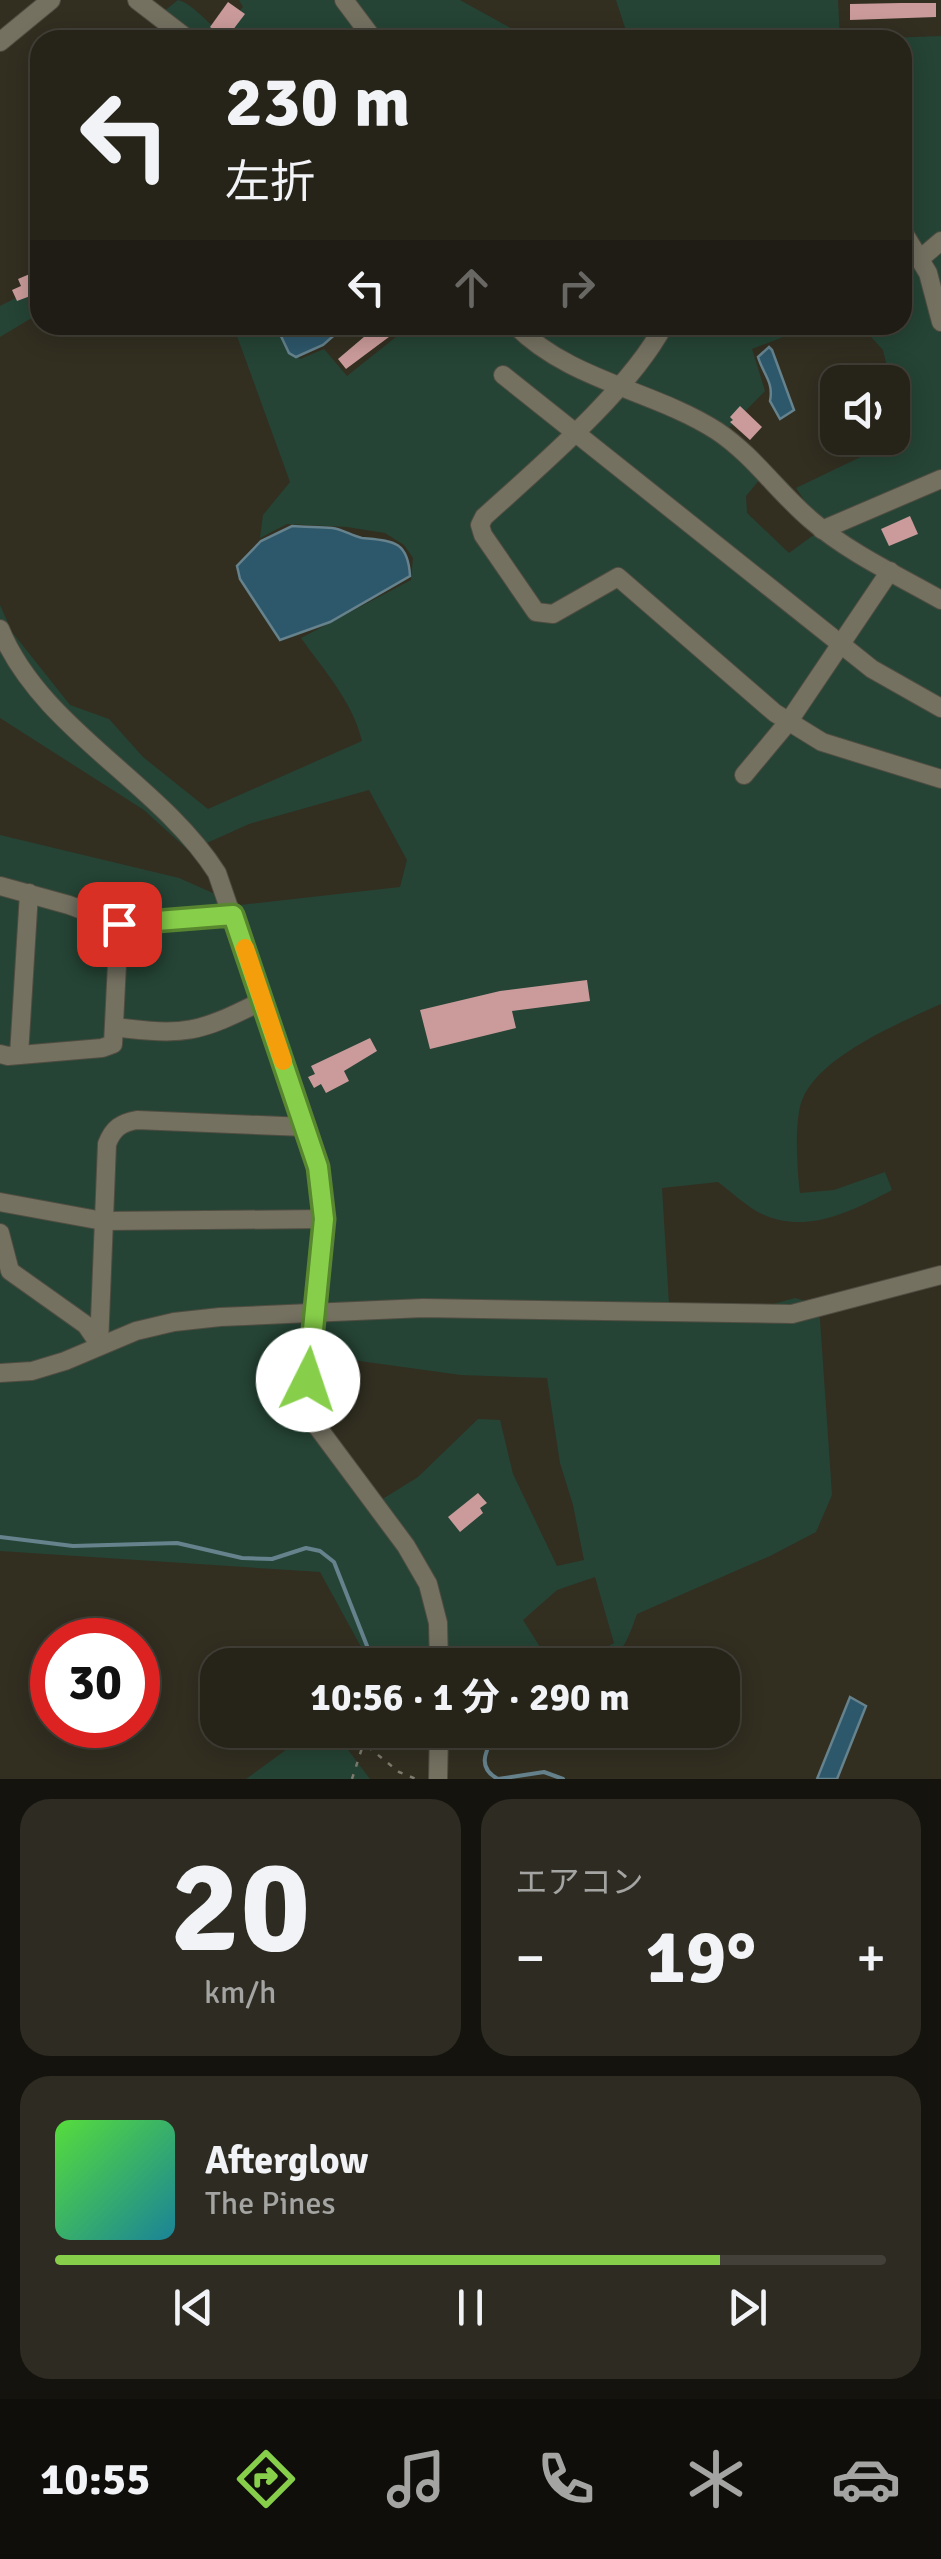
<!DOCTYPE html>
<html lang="ja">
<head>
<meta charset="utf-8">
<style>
	:root { --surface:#262319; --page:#2e2b22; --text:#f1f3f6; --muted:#a4a4a2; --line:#424038; --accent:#87cf4a }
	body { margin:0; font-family:Signika,"Noto Sans JP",sans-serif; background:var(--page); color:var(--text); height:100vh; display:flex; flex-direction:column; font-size:38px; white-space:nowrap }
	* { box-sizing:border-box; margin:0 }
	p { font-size:32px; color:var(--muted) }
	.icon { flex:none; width:55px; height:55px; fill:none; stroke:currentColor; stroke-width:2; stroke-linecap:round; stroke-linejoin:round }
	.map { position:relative; height:1779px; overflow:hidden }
	.panel { display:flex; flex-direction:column; gap:20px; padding:20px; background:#15130e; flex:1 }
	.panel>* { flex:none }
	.guide { position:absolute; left:30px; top:30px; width:882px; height:305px; border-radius:30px; box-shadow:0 5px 25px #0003,0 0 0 2px var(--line); background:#262319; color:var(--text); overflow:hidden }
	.controls { position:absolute; left:820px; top:365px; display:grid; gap:20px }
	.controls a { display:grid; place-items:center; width:90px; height:90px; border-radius:20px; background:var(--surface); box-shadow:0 5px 25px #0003,0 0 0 2px var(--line); font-size:50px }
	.speed { position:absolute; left:30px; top:1618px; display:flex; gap:20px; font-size:50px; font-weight:700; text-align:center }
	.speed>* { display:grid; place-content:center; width:130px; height:130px; border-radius:50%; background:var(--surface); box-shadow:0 5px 25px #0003,0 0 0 2px var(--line); line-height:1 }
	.speed .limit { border:15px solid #d22; background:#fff; color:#111 }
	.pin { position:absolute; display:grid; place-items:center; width:85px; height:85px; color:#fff; margin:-42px; border-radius:20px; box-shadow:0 5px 15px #0006 }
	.me { position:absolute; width:110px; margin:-55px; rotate:4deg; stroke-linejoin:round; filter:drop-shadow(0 0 8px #0008) }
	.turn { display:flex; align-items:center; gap:35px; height:210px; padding:0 30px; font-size:45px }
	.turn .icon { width:130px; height:130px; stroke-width:2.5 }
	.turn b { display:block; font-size:70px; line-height:85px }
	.lanes { display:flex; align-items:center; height:95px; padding:0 30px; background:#0003; justify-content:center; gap:50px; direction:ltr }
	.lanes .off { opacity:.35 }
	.big { font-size:75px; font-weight:700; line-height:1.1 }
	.panel .tile { flex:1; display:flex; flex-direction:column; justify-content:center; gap:15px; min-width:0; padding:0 35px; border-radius:30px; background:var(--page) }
	.panel .dial { align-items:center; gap:0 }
	.dial b { font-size:130px; line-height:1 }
	.song { display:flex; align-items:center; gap:30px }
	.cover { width:120px; height:120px; border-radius:15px; background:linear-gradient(135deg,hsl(110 70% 55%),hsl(190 70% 35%)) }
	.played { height:10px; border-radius:5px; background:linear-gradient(90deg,var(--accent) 80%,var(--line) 80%) }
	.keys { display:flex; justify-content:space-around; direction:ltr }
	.heat { display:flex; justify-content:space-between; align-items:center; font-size:55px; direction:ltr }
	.panel .tiles { flex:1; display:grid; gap:20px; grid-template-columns:1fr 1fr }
	.tile:last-child { grid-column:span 2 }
	.trip { position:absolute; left:200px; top:1648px; width:540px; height:100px; border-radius:30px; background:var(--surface); box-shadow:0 5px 25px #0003,0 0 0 2px var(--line); font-weight:700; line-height:100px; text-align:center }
	.tabs { display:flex; height:160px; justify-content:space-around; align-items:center; background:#0f0e0a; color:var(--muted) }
	.tabs .icon { width:70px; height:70px }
	.tabs .on { color:var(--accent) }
	.tabs b { font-size:45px; color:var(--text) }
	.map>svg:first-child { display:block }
	.green { fill:#254435; fill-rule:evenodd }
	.water { fill:#2d576a; stroke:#65828d; stroke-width:2.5 }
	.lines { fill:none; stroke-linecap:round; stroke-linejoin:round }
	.stream { stroke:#65828d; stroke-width:4 }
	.building { fill:#ca9b9a }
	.minor-casing { stroke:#504d41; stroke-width:20 }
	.path { stroke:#7e7b6f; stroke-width:2.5; stroke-dasharray:5 8; stroke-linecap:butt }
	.minor { stroke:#747161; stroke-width:18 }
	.route-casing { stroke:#588730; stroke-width:25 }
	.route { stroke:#87cf4a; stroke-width:18 }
	.slow { stroke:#f59e0b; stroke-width:18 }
</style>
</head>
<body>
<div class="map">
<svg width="941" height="1779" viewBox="0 0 941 1779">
	<rect width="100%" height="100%" fill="#322f21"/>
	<g class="green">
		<path d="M178 0C193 4 206 22 220 32L243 7 239 0H460L532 40H198L163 12Z"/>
		<path d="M616 0H838L840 40 941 36V1004C901 1022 819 1056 802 1100 794 1121 797 1170 800 1193L834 1190 885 1172 892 1190C850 1212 803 1237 756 1211 743 1203 730 1191 718 1182L662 1188 669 1304 766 1306 795 1298 819 1305 832 1495 816 1532 770 1556 637 1614C623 1653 618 1665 574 1665L614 1643 595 1577 557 1590 523 1620 540 1647 560 1665H371L320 1572 0 1551V835L179 878 240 905 400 887 407 860 369 790 249 824 189 851 144 810 0 718V605L12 632 70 705 109 719 143 757 208 809 362 741C353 702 323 669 301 638L411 580 413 558 404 545 385 533 347 527 287 524 260 538 263 515 290 482 233 325H274L300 359 324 349 347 376 411 325H814L752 349 765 391 718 439 761 478 746 496 747 513 789 553 815 534 810 509 796 488 871 452 882 438H892L893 425 899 416 883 350 860 325H902V40H629ZM316 1355 461 1375 547 1378 560 1463 573 1505 584 1560 557 1566 513 1474 500 1420 478 1419 418 1477 381 1500 319 1419 314 1401Z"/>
		<polygon points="40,286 40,313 0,337 0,306"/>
		<polygon points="313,1730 333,1730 370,1779 246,1779"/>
	</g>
	<g class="water">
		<polygon points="284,325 346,325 323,345 296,357 289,353 279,332"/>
		<path d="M769 347 772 350 794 410 780 419 770 401C774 382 763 374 758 357Z"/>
		<path d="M292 526C305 527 319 527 332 528 342 529 352 536 362 538 392 541 408 540 410 576L330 622 280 640 240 579 237 566 261 541Z"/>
		<polygon points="850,1697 866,1706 837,1779 817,1779"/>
	</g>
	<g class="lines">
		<g class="stream">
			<polyline points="0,1537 73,1546 177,1543 242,1558 272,1559 306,1548 320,1551 334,1562 369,1651 376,1654 434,1651"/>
			<path d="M443 1651C464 1652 495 1646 508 1665"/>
			<path d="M496 1730C487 1749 475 1767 498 1779"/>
			<polyline points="498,1779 544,1772 563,1779"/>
		</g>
	</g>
	<g class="building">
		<polygon points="228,2 245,14 226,39 210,27"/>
		<polygon points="901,3 936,3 936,17 850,20 850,4"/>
		<polygon points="40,259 40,292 37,286 30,289 33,295 17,301 12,290 21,286 18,279 32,273 28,265"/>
		<polygon points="378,325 405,325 346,369 338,359"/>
		<polygon points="740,406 762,427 750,440 730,422 733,420 730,417"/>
		<polygon points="910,516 918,534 889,546 881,529"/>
		<polygon points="587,980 590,1001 512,1011 516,1028 430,1049 420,1010 500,991"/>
		<polygon points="370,1038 377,1051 344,1071 349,1081 326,1093 321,1084 314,1088 308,1077 315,1074 311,1066"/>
		<polygon points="478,1493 487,1503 480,1508 483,1513 460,1532 448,1517"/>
	</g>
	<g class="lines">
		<g class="minor-casing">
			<g id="minor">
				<polyline points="137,0 189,40"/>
				<polyline points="344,0 374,40"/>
				<polyline points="0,42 51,0"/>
				<polyline points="902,230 928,273 941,322"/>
				<polyline points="921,258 941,241"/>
				<path d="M515 325C570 381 653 390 717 431 753 455 778 492 811 520 849 553 897 575 941 600"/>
				<path d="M664 325C630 390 539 467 484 517L480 525 483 535 536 612 553 614 618 577 775 713 822 742 941 779"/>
				<polyline points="503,375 872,669 941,708"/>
				<polyline points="822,530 941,479"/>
				<path d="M0 629C41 729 160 783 217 873L318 1167 324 1219 309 1359 308 1401 313 1421 406 1546 428 1584 438 1623 439 1665"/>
				<polyline points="744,775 789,721 890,571"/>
				<polyline points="0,886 69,905 119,924 233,915"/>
				<path d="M114 1027C186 1036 198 1033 262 1001"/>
				<polyline points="0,1054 8,1056 102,1048 113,1044 119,924"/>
				<polyline points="19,1055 29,893"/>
				<polyline points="0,1202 103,1221 324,1219"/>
				<polyline points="0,1233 10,1271 86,1325 99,1344"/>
				<path d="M99 1345 107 1144C113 1128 121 1123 137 1120L305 1127"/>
				<polyline points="0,1373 32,1371 65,1361 136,1331 174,1322 220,1317 423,1308 792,1314 941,1275"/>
				<polyline points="438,1779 439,1730"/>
			</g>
		</g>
		<polyline class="path" points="352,1779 362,1748 367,1746 399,1772 416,1779"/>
		<use href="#minor" class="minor"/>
	</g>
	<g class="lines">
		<g class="route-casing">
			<polyline id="route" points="119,924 233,915 318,1167 324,1219 308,1380"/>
		</g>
		<use href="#route" class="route"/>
		<polyline class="slow" points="245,948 283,1061"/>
	</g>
</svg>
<div class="controls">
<a><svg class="icon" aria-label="sound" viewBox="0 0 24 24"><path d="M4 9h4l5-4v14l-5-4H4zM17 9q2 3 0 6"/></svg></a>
</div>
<div class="speed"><div class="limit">30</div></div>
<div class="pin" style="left:119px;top:924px;background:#d93025"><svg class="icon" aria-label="arrive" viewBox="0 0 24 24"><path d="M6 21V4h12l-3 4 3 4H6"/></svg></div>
<svg class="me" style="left:308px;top:1380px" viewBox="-20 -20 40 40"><circle r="19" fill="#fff"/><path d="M0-13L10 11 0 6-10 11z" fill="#87cf4a"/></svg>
<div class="trip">10:56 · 1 分 · 290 m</div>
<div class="guide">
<div class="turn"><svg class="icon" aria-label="left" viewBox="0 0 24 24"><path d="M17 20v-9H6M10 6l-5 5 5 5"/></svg><div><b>230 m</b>左折</div></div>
<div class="lanes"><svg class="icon" aria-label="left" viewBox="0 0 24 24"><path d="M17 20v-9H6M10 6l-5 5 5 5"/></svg><svg class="icon off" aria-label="ahead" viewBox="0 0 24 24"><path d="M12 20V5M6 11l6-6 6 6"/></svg><svg class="icon off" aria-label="right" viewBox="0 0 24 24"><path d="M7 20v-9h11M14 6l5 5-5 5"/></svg></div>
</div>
</div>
<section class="panel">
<div class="tiles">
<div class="tile dial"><b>20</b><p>km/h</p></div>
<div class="tile"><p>エアコン</p>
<div class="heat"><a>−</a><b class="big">19°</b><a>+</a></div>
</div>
<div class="tile">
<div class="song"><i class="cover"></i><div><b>Afterglow</b><p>The Pines</p></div></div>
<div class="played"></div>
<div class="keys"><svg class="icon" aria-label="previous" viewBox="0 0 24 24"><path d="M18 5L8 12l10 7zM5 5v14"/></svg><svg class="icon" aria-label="pause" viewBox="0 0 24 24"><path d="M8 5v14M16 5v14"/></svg><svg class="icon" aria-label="next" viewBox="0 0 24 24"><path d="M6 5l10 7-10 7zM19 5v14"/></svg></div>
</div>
</div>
</section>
<nav class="tabs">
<b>10:55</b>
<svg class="icon on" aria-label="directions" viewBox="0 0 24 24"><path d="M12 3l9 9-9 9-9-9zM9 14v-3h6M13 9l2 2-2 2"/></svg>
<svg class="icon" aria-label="music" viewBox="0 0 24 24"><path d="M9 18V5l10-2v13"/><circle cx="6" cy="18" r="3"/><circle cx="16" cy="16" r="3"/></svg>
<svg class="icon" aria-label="phone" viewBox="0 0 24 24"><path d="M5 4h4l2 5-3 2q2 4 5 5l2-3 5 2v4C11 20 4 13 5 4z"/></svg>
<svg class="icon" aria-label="climate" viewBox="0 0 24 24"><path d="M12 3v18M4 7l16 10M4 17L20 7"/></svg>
<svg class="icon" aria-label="car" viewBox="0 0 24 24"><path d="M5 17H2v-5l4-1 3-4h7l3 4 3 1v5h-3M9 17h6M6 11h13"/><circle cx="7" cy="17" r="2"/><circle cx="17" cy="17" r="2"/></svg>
</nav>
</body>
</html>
